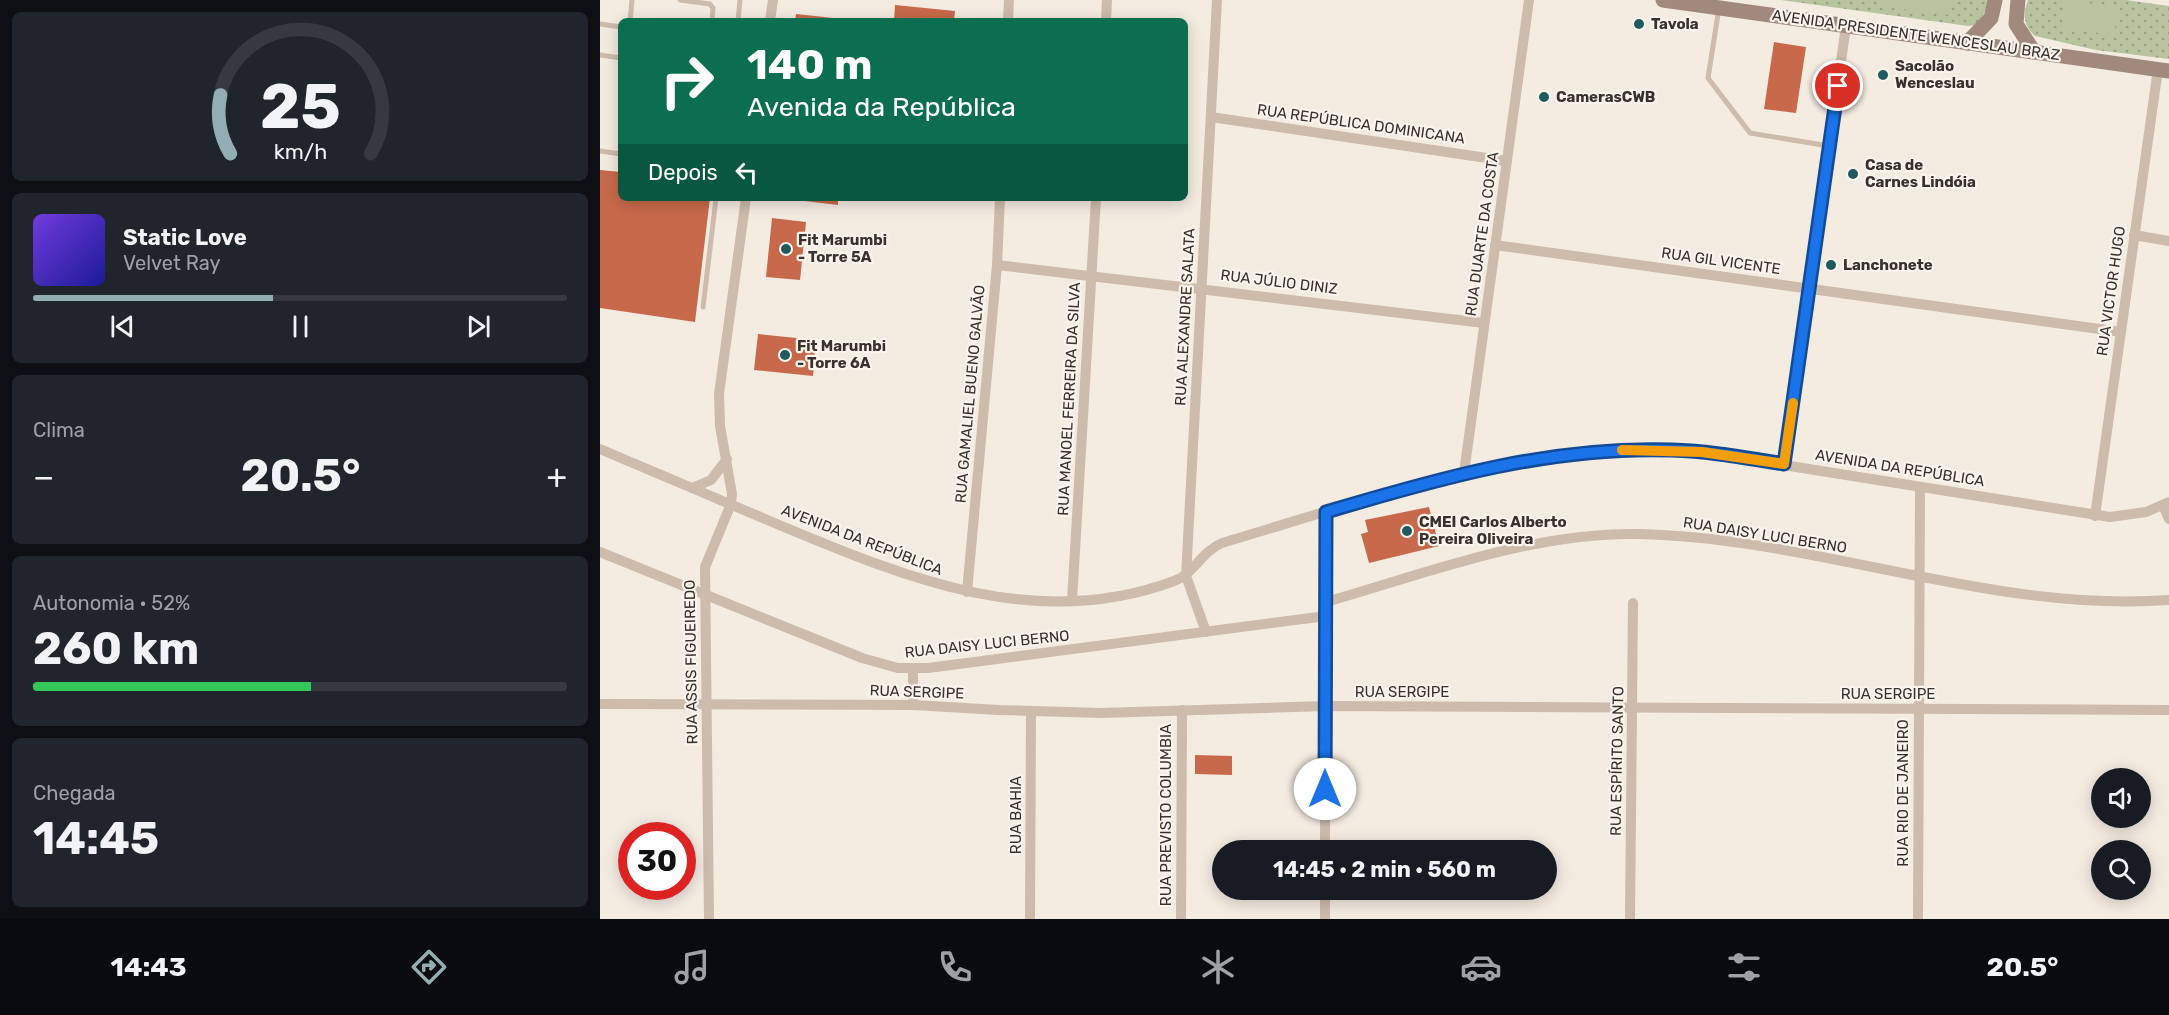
<!DOCTYPE html>
<html lang="pt">
<head>
<meta charset="utf-8">
<style>
	:root { --surface:#171b24; --page:#20242c; --text:#f1f3f6; --muted:#9ea1a6; --line:#363941; --accent:#92aeb2 }
	body { margin:0; font-family:Rubik,sans-serif; background:var(--page); color:var(--text); height:100vh; display:flex; flex-direction:column; font-size:22px; white-space:nowrap }
	* { box-sizing:border-box; margin:0 }
	p { font-size:20px; color:var(--muted) }
	.icon { flex:none; width:33px; height:33px; fill:none; stroke:currentColor; stroke-width:2; stroke-linecap:round; stroke-linejoin:round }
	.map { position:relative; flex:1; overflow:hidden }
	.details { display:flex; flex-direction:column; gap:12px; padding:12px; background:#0d0f14; width:600px }
	.details>* { flex:none }
	.top-card { position:absolute; left:18px; top:18px; width:570px; height:183px; border-radius:9px; box-shadow:0 3px 15px #0003; background:#0b6e4f; color:#fff; overflow:hidden }
	.buttons { position:absolute; left:1491px; top:768px; display:grid; gap:12px }
	.buttons a { display:grid; place-items:center; width:60px; height:60px; border-radius:50%; background:var(--surface); box-shadow:0 3px 15px #0003; font-size:30px }
	.speed { position:absolute; left:18px; top:822px; display:flex; gap:12px; font-size:30px; font-weight:700; text-align:center }
	.speed>* { display:grid; place-content:center; width:78px; height:78px; border-radius:50%; background:var(--surface); box-shadow:0 3px 15px #0003; line-height:1 }
	.speed .limit { border:9px solid #d22; background:#fff; color:#111 }
	.pin { position:absolute; display:grid; place-items:center; width:51px; height:51px; color:#fff; margin:-26px; border:3px solid #fff; border-radius:50%; box-shadow:0 2px 6px #0007 }
	.me { position:absolute; width:66px; margin:-33px; rotate:0deg; stroke-linejoin:round; filter:drop-shadow(0 0 4px #0008) }
	.turn { display:flex; align-items:center; gap:21px; height:126px; padding:0 30px; font-size:27px }
	.turn .icon { width:78px; height:78px; stroke-width:2.5 }
	.turn b { display:block; font-size:42px; line-height:51px }
	.then { display:flex; align-items:center; height:57px; padding:0 30px; background:#0003; gap:12px; font-size:22px }
	.big { font-size:45px; font-weight:700; line-height:1.1 }
	.details .widget { flex:1; display:flex; flex-direction:column; justify-content:center; gap:9px; min-width:0; padding:0 21px; border-radius:9px; background:var(--page) }
	.details .dial { align-items:center; gap:0 }
	.dial svg { height:156px; overflow:visible; fill:none; stroke:var(--line); stroke-width:7; stroke-linecap:round; text-anchor:middle }
	.dial text { fill:var(--text); stroke:none }
	.song { display:flex; align-items:center; gap:18px }
	.cover { width:72px; height:72px; border-radius:9px; background:linear-gradient(135deg,hsl(260 70% 55%),hsl(240 70% 35%)) }
	.played { height:6px; border-radius:3px; background:linear-gradient(90deg,var(--accent) 45%,var(--line) 45%) }
	.keys { display:flex; justify-content:space-around; direction:ltr }
	.heat { display:flex; justify-content:space-between; align-items:center; font-size:33px; direction:ltr }
	.charge { height:9px; border-radius:4px; background:linear-gradient(90deg,#34c759 52%,var(--line) 0) }
	.trip { position:absolute; left:612px; top:840px; width:345px; height:60px; border-radius:30px; background:var(--surface); box-shadow:0 3px 15px #0003; font-weight:700; line-height:60px; text-align:center }
	.tab-bar { display:flex; height:96px; justify-content:space-around; align-items:center; background:#090b0e; color:var(--muted) }
	.tab-bar .icon { width:42px; height:42px }
	.tab-bar .current { color:var(--accent) }
	.tab-bar b { font-size:27px; color:var(--text) }
	main { display:flex; flex:1; min-height:0 }
	.map>svg:first-child { display:block }
	.park { fill:url(#park-dots) }
	.garden { fill:#b8c4a0 }
	.building { fill:#c8694b }
	.lines { fill:none; stroke-linecap:round; stroke-linejoin:round }
	.lane { stroke:#cdbbac; stroke-width:5 }
	.street { stroke:#cdbbac; stroke-width:10 }
	.secondary { stroke:#a18a7d; stroke-width:15 }
	.route-casing { stroke:#114b97; stroke-width:15 }
	.route { stroke:#1a73e8; stroke-width:10 }
	.slow { stroke:#f59e0b; stroke-width:10 }
	.poi-dot { fill:#1f5a5e; stroke:#fbf5ee; stroke-width:2 }
	.labels { text-anchor:middle; stroke-width:4.5; stroke-linejoin:round; paint-order:stroke }
	.poi-label { font-size:15px; font-weight:bold; fill:#3b302b; stroke:#fbf5ee; text-anchor:start }
	.street-label { font-size:15px; fill:#3b302b; stroke:#fbf5ee }
</style>
</head>
<body>
<main>
<section class="details">
<div class="widget dial"><svg viewBox="0 0 100 80">
<path d="M14 69A42 42 0 1 1 86 69"/>
<path d="M14 69A42 42 0 0 1 9 39" stroke="#92aeb2"/>
<text x="50" y="56" font-size="32" font-weight="700">25</text>
<text x="50" y="72" font-size="11">km/h</text>
</svg></div>
<div class="widget">
<div class="song"><i class="cover"></i><div><b>Static Love</b><p>Velvet Ray</p></div></div>
<div class="played"></div>
<div class="keys"><svg class="icon" aria-label="previous" viewBox="0 0 24 24"><path d="M18 5L8 12l10 7zM5 5v14"/></svg><svg class="icon" aria-label="pause" viewBox="0 0 24 24"><path d="M8 5v14M16 5v14"/></svg><svg class="icon" aria-label="next" viewBox="0 0 24 24"><path d="M6 5l10 7-10 7zM19 5v14"/></svg></div>
</div>
<div class="widget"><p>Clima</p>
<div class="heat"><a>−</a><b class="big">20.5°</b><a>+</a></div>
</div>
<div class="widget"><p>Autonomia · 52%</p><b class="big">260 km</b><div class="charge"></div></div>
<div class="widget"><p>Chegada</p><b class="big">14:45</b></div>
</section>
<div class="map">
<svg width="1569" height="919" viewBox="0 0 1569 919">
	<defs>
		<pattern id="park-dots" width="8" height="8" patternUnits="userSpaceOnUse" patternTransform="scale(1.5)"><rect width="8" height="8" fill="#b8c4a0"/><path d="M2 2h.1M6 6h.1" fill="none" stroke="#97a083" stroke-width="1.8" stroke-linecap="round"/></pattern>
	</defs>
	<rect width="100%" height="100%" fill="#f4ebe1"/>
	<g class="park">
		<path d="M1181 0H1387C1387 10 1382 18 1375 25L1368 26Z"/>
		<path d="M1428 0H1526L1569 6V59L1496 50 1435 36C1423 26 1423 14 1428 0Z"/>
	</g>
	<g class="garden">
		<polygon points="1282,0 1350,0 1348,15 1281,6"/>
		<polygon points="1465,0 1518,7 1514,35 1461,28"/>
	</g>
	<g class="building">
		<polygon points="295,5 355,11 354,21 294,21"/>
		<polygon points="196,14 243,19 243,21 195,21"/>
		<polygon points="1174,42 1206,47 1196,113 1164,109"/>
		<polygon points="0,170 21,172 21,198 110,198 95,322 0,308"/>
		<polygon points="180,198 238,198 238,205"/>
		<polygon points="172,218 206,222 200,280 166,277"/>
		<polygon points="158,334 216,340 213,376 154,370"/>
		<polygon points="829,507 839,546 769,563 761,534 768,532 765,520"/>
		<polygon points="595,755 632,756 632,775 595,774"/>
	</g>
	<g class="lines">
		<g class="lane">
			<polyline points="80,0 110,4 113,8 112,21"/>
			<polyline points="1119,8 1108,78 1150,133 1229,146"/>
			<polyline points="30,21 32,0"/>
			<polyline points="138,21 140,0"/>
			<polyline points="0,24 21,27"/>
			<polyline points="0,55 21,58"/>
			<polyline points="0,151 21,154"/>
			<polyline points="103,307 116,198"/>
		</g>
		<g class="street">
			<polyline points="170,21 173,0"/>
			<polyline points="408,21 409,0"/>
			<polyline points="506,21 507,0"/>
			<polyline points="611,117 907,161"/>
			<polyline points="1534,235 1569,241"/>
			<polyline points="895,245 1521,332"/>
			<polyline points="397,265 884,323"/>
			<path d="M0 449C61 475 123 501 184 527 309 579 438 632 574 581 594 574 601 552 622 543 783 495 931 441 1102 452L1510 517 1546 512 1569 502"/>
			<polyline points="1184,464 1246,26"/>
			<polyline points="864,473 929,0"/>
			<polyline points="92,488 111,480 127,459"/>
			<polyline points="1563,505 1569,519"/>
			<polyline points="1495,516 1558,69"/>
			<polyline points="0,552 262,658 298,668 328,668 726,616"/>
			<polyline points="367,592 397,265 400,198"/>
			<polyline points="472,601 496,198"/>
			<path d="M726 602C827 573 933 532 1039 534 1218 538 1390 613 1569 600"/>
			<polyline points="606,632 586,576 617,0"/>
			<polyline points="313,669 313,705"/>
			<polyline points="0,704 313,705 399,710 502,713 725,706 1569,710"/>
			<polyline points="725,850 726,512"/>
			<polyline points="109,919 105,567 131,504 132,494 120,426 119,394 146,198"/>
			<polyline points="430,919 431,711"/>
			<polyline points="581,919 582,710"/>
			<polyline points="725,919 725,890"/>
			<polyline points="1030,919 1033,603"/>
			<polyline points="1318,919 1320,487"/>
		</g>
		<g class="secondary">
			<polyline points="1063,0 1569,71"/>
			<polyline points="1418,0 1416,24 1434,52"/>
			<polyline points="1367,43 1391,18 1395,0"/>
		</g>
	</g>
	<g class="lines">
		<g class="route-casing">
			<path id="route" d="M725 789 726 512C840 478 952 446 1071 450 1109 451 1147 458 1184 464L1238 86"/>
		</g>
		<use href="#route" class="route"/>
		<polyline class="slow" points="1022,450 1102,452 1184,464 1193,403"/>
	</g>
	<g class="poi-dot">
		<circle cx="1039" cy="24" r="6"/>
		<circle cx="1283" cy="75" r="6"/>
		<circle cx="944" cy="97" r="6"/>
		<circle cx="1253" cy="174" r="6"/>
		<circle cx="186" cy="249" r="6"/>
		<circle cx="1231" cy="265" r="6"/>
		<circle cx="185" cy="355" r="6"/>
		<circle cx="807" cy="531" r="6"/>
	</g>
	<g class="labels">
		<g class="poi-label">
			<text x="1051" y="29">Tavola</text>
			<text x="1295" y="71">Sacolão<tspan x="1295" dy="17">Wenceslau</tspan></text>
			<text x="956" y="102">CamerasCWB</text>
			<text x="1265" y="170">Casa de<tspan x="1265" dy="17">Carnes Lindóia</tspan></text>
			<text x="198" y="245">Fit Marumbi<tspan x="198" dy="17">- Torre 5A</tspan></text>
			<text x="1243" y="270">Lanchonete</text>
			<text x="197" y="351">Fit Marumbi<tspan x="197" dy="17">- Torre 6A</tspan></text>
			<text x="819" y="527">CMEI Carlos Alberto<tspan x="819" dy="17">Pereira Oliveira</tspan></text>
		</g>
		<g class="street-label">
			<text transform="translate(1316 35) rotate(8)" y="5">AVENIDA PRESIDENTE WENCESLAU BRAZ</text>
			<text transform="translate(761 124) rotate(8)" y="5">RUA REPÚBLICA DOMINICANA</text>
			<text transform="translate(882 234) rotate(-82)" y="5">RUA DUARTE DA COSTA</text>
			<text transform="translate(1121 261) rotate(8)" y="5">RUA GIL VICENTE</text>
			<text transform="translate(679 282) rotate(7)" y="5">RUA JÚLIO DINIZ</text>
			<text transform="translate(1511 291) rotate(-82)" y="5">RUA VICTOR HUGO</text>
			<text transform="translate(585 317) rotate(-87)" y="5">RUA ALEXANDRE SALATA</text>
			<text transform="translate(370 394) rotate(-85)" y="5">RUA GAMALIEL BUENO GALVÃO</text>
			<text transform="translate(469 399) rotate(-87)" y="5">RUA MANOEL FERREIRA DA SILVA</text>
			<text transform="translate(1300 468) rotate(9)" y="5">AVENIDA DA REPÚBLICA</text>
			<text transform="translate(1165 535) rotate(9)" y="5">RUA DAISY LUCI BERNO</text>
			<text transform="translate(262 540) rotate(21)" y="5">AVENIDA DA REPÚBLICA</text>
			<text transform="translate(387 644) rotate(-6)" y="5">RUA DAISY LUCI BERNO</text>
			<text transform="translate(91 662) rotate(-91)" y="5">RUA ASSIS FIGUEIREDO</text>
			<text transform="translate(317 692) rotate(2)" y="5">RUA SERGIPE</text>
			<text x="802" y="697">RUA SERGIPE</text>
			<text x="1288" y="699">RUA SERGIPE</text>
			<text transform="translate(1017 761) rotate(-89)" y="5">RUA ESPÍRITO SANTO</text>
			<text transform="translate(1303 793) rotate(-90)" y="5">RUA RIO DE JANEIRO</text>
			<text transform="translate(416 815) rotate(-90)" y="5">RUA BAHIA</text>
			<text transform="translate(566 815) rotate(-90)" y="5">RUA PREVISTO COLUMBIA</text>
		</g>
	</g>
</svg>
<div class="buttons">
<a><svg class="icon" aria-label="sound" viewBox="0 0 24 24"><path d="M4 9h4l5-4v14l-5-4H4zM17 9q2 3 0 6"/></svg></a>
<a><svg class="icon" aria-label="search" viewBox="0 0 24 24"><circle cx="10" cy="10" r="6"/><path d="M15 15l6 6"/></svg></a>
</div>
<div class="speed"><div class="limit">30</div></div>
<div class="pin" style="left:1238px;top:86px;background:#d93025"><svg class="icon" aria-label="arrive" viewBox="0 0 24 24"><path d="M6 21V4h12l-3 4 3 4H6"/></svg></div>
<svg class="me" style="left:725px;top:789px" viewBox="-20 -20 40 40"><circle r="19" fill="#fff"/><path d="M0-13L10 11 0 6-10 11z" fill="#1a73e8"/></svg>
<div class="trip">14:45 · 2 min · 560 m</div>
<div class="top-card">
<div class="turn"><svg class="icon" aria-label="right" viewBox="0 0 24 24"><path d="M7 20v-9h11M14 6l5 5-5 5"/></svg><div><b>140 m</b>Avenida da República</div></div>
<div class="then">Depois<svg class="icon" aria-label="left" viewBox="0 0 24 24"><path d="M17 20v-9H6M10 6l-5 5 5 5"/></svg></div>
</div>
</div>
</main>
<nav class="tab-bar">
<b>14:43</b>
<svg class="icon current" aria-label="directions" viewBox="0 0 24 24"><path d="M12 3l9 9-9 9-9-9zM9 14v-3h6M13 9l2 2-2 2"/></svg>
<svg class="icon" aria-label="music" viewBox="0 0 24 24"><path d="M9 18V5l10-2v13"/><circle cx="6" cy="18" r="3"/><circle cx="16" cy="16" r="3"/></svg>
<svg class="icon" aria-label="phone" viewBox="0 0 24 24"><path d="M5 4h4l2 5-3 2q2 4 5 5l2-3 5 2v4C11 20 4 13 5 4z"/></svg>
<svg class="icon" aria-label="climate" viewBox="0 0 24 24"><path d="M12 3v18M4 7l16 10M4 17L20 7"/></svg>
<svg class="icon" aria-label="car" viewBox="0 0 24 24"><path d="M5 17H2v-5l4-1 3-4h7l3 4 3 1v5h-3M9 17h6M6 11h13"/><circle cx="7" cy="17" r="2"/><circle cx="17" cy="17" r="2"/></svg>
<svg class="icon" aria-label="filters" viewBox="0 0 24 24"><path d="M4 7h16M4 17h16"/><circle cx="9" cy="7" r="2"/><circle cx="15" cy="17" r="2"/></svg>
<b>20.5°</b>
</nav>
</body>
</html>
